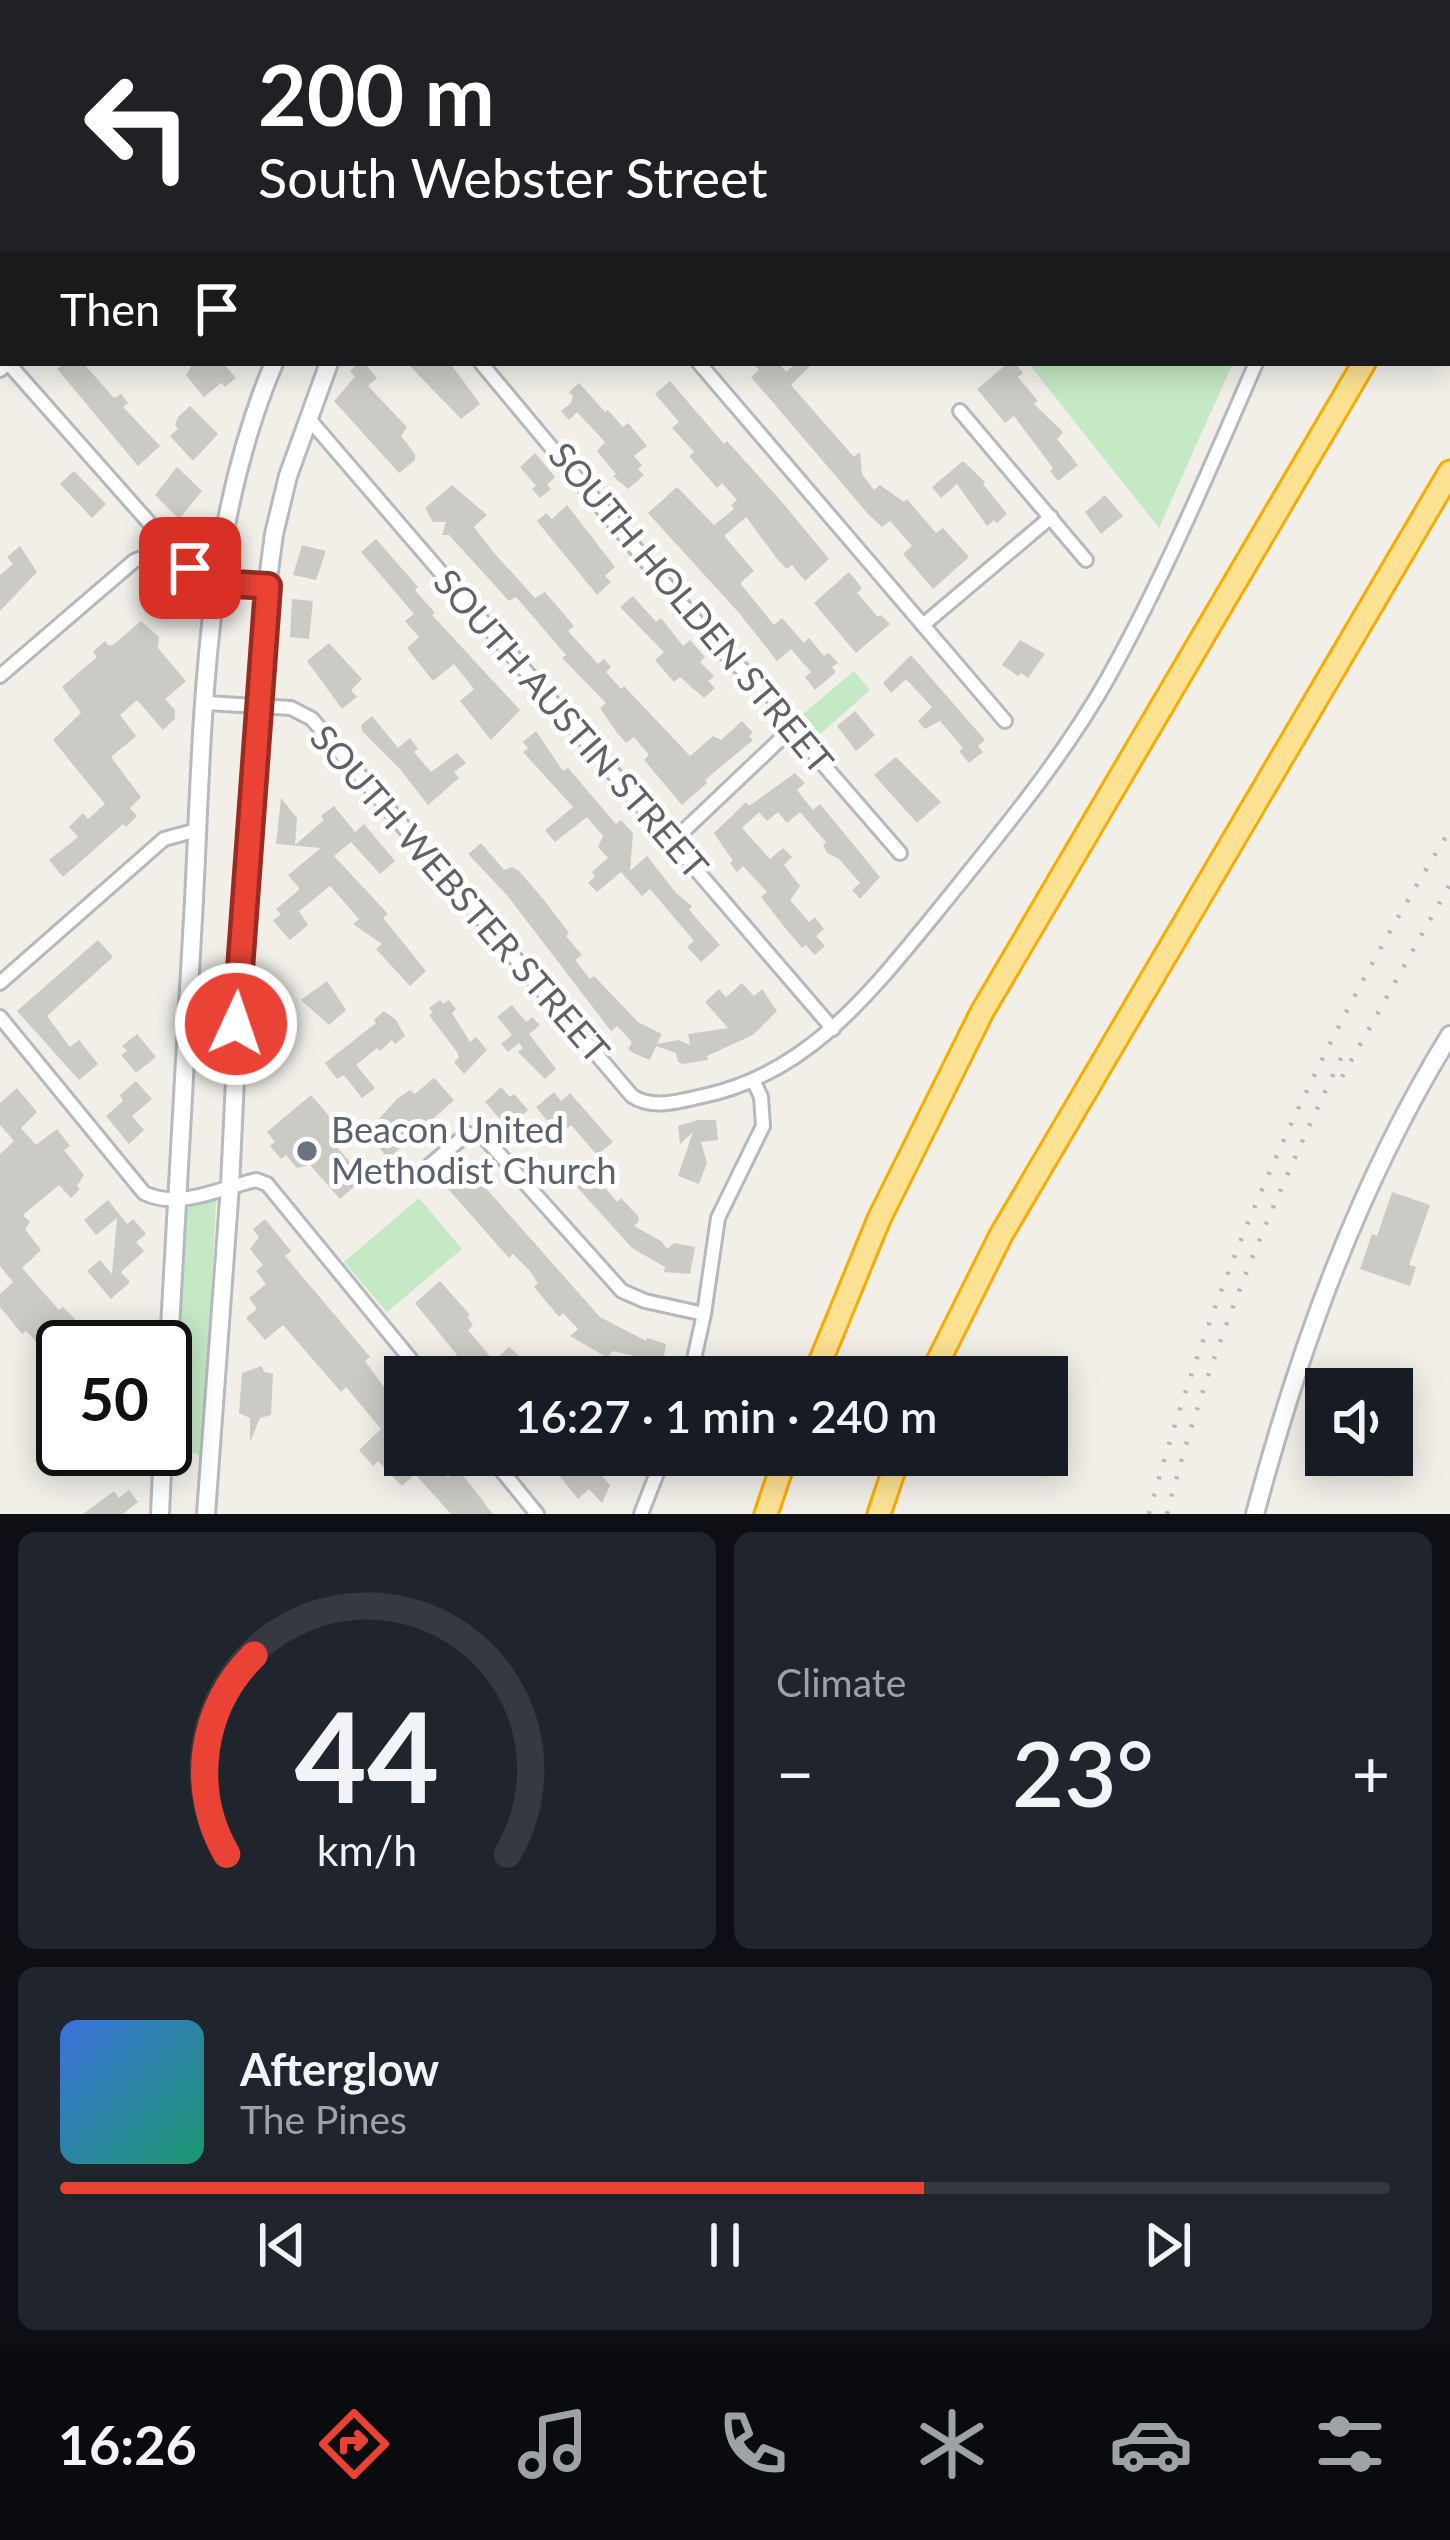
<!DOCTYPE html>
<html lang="en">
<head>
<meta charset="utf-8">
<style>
	:root { --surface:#171b24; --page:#20242c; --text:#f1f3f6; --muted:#9ea1a6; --line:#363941; --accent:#ea4335 }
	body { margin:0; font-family:Lato,sans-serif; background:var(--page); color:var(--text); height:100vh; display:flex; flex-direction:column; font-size:45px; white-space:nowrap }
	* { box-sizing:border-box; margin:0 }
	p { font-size:39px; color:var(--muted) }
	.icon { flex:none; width:66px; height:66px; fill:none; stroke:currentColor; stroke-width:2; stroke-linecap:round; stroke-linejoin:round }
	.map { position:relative; height:1514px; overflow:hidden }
	.details { display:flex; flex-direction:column; gap:18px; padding:18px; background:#0d0f14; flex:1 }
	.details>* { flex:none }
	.hud { position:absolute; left:0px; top:0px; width:1452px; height:366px; box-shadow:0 6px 30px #0003; background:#202124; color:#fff; overflow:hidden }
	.tools { position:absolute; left:1305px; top:1368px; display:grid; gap:24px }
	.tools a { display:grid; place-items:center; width:108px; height:108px; border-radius:0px; background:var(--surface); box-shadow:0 6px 30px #0003; font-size:60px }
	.speed { position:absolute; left:36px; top:1320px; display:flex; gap:24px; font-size:60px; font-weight:700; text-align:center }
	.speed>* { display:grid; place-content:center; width:156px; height:156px; border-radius:50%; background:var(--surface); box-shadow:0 6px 30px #0003; line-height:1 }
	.speed .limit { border:6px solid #111; border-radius:18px; background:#fff; color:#111 }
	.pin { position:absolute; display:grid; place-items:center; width:102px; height:102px; color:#fff; margin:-51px; border-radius:24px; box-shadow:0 6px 18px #0006 }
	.me { position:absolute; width:132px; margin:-66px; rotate:3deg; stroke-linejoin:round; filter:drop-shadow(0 0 9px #0008) }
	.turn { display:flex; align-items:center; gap:42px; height:252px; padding:0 60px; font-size:54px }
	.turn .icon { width:156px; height:156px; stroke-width:2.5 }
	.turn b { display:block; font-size:84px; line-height:102px }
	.then { display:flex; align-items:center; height:114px; padding:0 60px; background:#0003; gap:24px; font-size:45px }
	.big { font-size:90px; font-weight:600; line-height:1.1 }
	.details .widget { flex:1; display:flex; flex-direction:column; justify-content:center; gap:18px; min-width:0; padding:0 42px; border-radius:18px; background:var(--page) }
	.details .dial { align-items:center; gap:0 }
	.dial svg { height:312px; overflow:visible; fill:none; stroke:var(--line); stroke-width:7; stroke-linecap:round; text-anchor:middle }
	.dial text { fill:var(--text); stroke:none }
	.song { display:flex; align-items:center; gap:36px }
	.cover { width:144px; height:144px; border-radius:18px; background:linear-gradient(135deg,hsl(220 70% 55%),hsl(160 70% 35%)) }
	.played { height:12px; border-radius:6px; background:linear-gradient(90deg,var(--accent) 65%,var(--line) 65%) }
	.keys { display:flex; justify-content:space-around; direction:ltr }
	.heat { display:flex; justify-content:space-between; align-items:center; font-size:66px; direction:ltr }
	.details .tiles { flex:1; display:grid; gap:18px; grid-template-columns:1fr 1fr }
	.widget:last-child { grid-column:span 2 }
	.trip { position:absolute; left:384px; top:1356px; width:684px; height:120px; border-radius:0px; background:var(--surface); box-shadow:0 6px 30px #0003; font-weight:600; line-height:120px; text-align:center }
	.tabs { display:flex; height:192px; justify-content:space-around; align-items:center; background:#090b0e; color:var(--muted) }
	.tabs .icon { width:84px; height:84px }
	.tabs .on { color:var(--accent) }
	.tabs b { font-size:54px; color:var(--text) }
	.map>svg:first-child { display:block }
	.green { fill:#c5e8c5 }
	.building { fill:#cccac5 }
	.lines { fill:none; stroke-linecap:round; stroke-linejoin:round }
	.street-casing { stroke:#b5b8bc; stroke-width:18 }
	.secondary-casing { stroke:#b6babf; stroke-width:22 }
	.highway-casing { stroke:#f9ab00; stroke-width:27 }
	.street { stroke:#fff; stroke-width:12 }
	.secondary { stroke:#fff; stroke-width:16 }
	.highway { stroke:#fde293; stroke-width:21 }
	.rail { stroke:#b6b7b8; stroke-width:4.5; stroke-dasharray:3 15; stroke-linecap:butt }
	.route-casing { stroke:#982c22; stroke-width:30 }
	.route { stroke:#ea4335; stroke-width:21 }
	.worship-dot { fill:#6b7280; stroke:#fff; stroke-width:4.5 }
	.labels { text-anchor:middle; stroke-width:10; stroke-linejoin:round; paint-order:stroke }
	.street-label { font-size:36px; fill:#5f6368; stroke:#fff }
	.worship-label { font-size:36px; fill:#5b616d; stroke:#fff; text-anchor:start }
</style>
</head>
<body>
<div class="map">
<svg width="1450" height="1514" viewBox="0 0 1450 1514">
	<rect width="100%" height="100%" fill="#f1efe8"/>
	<g class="green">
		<polygon points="1028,363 1233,363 1159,528"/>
		<polygon points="854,671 870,690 812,741 791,728 791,724"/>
		<polygon points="419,1198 462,1249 387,1312 344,1262"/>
		<polygon points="216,1201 203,1456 173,1447 186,1208"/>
	</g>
	<g class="building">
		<polygon points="64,363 83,363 114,398 121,394 128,403 123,407 160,446 138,466 57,369"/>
		<polygon points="193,363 223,363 236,378 225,387 221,383 204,397 186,375"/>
		<polygon points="359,363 364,363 377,378 368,386 407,427 401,436 415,454 415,460 399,473 334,401 355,377 350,371"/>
		<polygon points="407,363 450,363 480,404 461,419"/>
		<polygon points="753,363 779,363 786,372 796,363 813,363 791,385 854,457 860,452 862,474 874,490 880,485 904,502 907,499 936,533 943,528 969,557 933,589 903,554 912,546 890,521 882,527 869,515 751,377 759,370"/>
		<polygon points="1008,363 1015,363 1023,373 1018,377 1038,401 1034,404 1063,432 1057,439 1078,465 1058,481 1050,471 1053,468 1014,416 1005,423 977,389"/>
		<polygon points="670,381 724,444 727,441 782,502 829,559 805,581 792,565 787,569 778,560 746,517 724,536 754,571 740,583 774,625 782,618 804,643 809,638 824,656 829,653 838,663 832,667 836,672 815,690 805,677 811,672 791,649 777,661 740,614 648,513 677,487 714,525 734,509 731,505 737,500 722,483 717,488 689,456 694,452 672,428 679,422 655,394"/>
		<polygon points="579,383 605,412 608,410 623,427 628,423 647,446 634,456 642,465 638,469 644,475 628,489 613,476 616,474 597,451 605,442 577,412 569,420 561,411 571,403 573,396 569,392"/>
		<polygon points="190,406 218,434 193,461 170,436 178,429 175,425 178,417"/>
		<polygon points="535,453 555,477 547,485 551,489 540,498 532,489 536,486 520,467"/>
		<polygon points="963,461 985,482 983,484 1007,514 997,523 994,520 987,526 957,484 941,498 932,487"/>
		<polygon points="177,467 202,491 179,519 155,495"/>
		<polygon points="74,471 106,504 92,518 60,484"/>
		<polygon points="452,485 487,515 474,527 494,553 535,598 545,592 574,626 568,631 598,664 604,659 611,667 606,672 621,689 624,686 690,756 713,736 721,740 742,721 753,733 749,736 753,740 705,780 707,783 682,805 644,760 649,755 634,737 626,743 618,734 600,708 606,703 562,658 566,655 516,597 509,601 449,535 442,535 446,522 433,522 425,508"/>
		<polygon points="1105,495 1123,516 1101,534 1085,512"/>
		<polygon points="567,505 615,567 605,576 611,582 597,595 537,521 546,513 552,519"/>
		<polygon points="376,539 418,587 415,590 435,613 432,615 520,710 491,740 460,701 474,689 454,664 433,681 407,648 419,637 405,621 414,614 361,552"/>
		<polygon points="302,545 326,551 316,580 293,575"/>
		<polygon points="20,546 37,572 0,611 0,575 13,564 7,557"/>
		<polygon points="849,572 862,588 857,593 878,617 881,615 890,624 856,653 814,603"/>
		<polygon points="633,596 656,622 661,618 683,646 690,640 705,657 700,662 714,676 708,681 715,688 704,698 680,677 674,682 655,660 664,652 620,607"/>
		<polygon points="292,599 313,601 309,639 290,637"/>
		<polygon points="141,621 159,637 158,648 186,681 165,699 175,710 175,719 163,730 137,700 120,715 136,736 111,757 141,797 130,808 137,816 126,827 123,824 63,877 49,860 78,837 69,827 83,813 88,819 105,804 53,740 81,713 62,687 97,657 93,652 105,641 109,646 114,644"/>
		<polygon points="1020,640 1045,654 1028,678 1021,673 1018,676 1002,665"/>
		<polygon points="329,643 362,679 351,690 357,697 342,709 307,661"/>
		<polygon points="911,655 985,740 978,746 983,752 969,763 959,751 963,748 940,721 925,729 918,721 932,707 906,679 891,693 883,683"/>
		<polygon points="855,711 875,735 856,751 837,726"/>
		<polygon points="372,716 398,748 410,738 418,749 414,752 431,772 457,753 466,763 454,772 459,778 428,805 400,769 362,731 361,725"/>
		<polygon points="536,731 563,771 568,768 616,824 621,820 633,833 630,871 647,856 676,893 692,906 689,910 720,945 701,962 687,947 694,941 650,889 642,896 621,872 597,892 588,883 595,876 592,872 608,858 598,847 603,836 587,817 555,842 545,830 573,807 523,752 528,748 523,742"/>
		<polygon points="896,757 941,802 917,823 874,775"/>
		<polygon points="795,773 805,783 797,790 813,810 820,804 880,877 860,899 852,890 860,883 839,859 827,853 823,845 826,842 800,812 787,823 778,812 767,821 759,812 742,828 770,859 783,848 792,857 784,865 800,886 790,900 809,922 815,917 824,929 816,936 825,946 815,955 806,945 802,948 782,924 761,897 767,892 743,866 737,872 730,863 733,861 714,833 746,802 749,806"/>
		<polygon points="281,798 297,818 295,845 324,820 321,816 334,806 355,832 364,824 395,861 380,874 351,842 334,856 388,914 383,918 426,971 410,986 376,949 382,944 353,924 359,919 330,886 299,911 308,925 290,940 273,921 281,914 276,909 300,889 288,875 321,848 276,844"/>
		<polygon points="481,843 504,870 512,867 519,871 544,900 569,933 566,936 582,955 575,960 590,979 594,976 638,1022 662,1034 657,1044 679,1040 690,1045 688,1034 728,1028 705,1002 719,989 726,997 742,983 754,996 762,989 777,1011 753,1035 707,1056 708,1060 682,1064 678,1062 676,1053 656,1046 650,1060 633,1053 628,1049 632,1042 617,1026 611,1031 506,894 468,854"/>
		<polygon points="98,940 113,957 47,1016 70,1047 79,1040 98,1064 79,1080 17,1011"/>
		<polygon points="327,981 346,1010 329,1025 301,1000"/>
		<polygon points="440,1000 443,1004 449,1000 456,1009 452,1013 470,1042 476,1037 487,1050 464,1074 454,1062 459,1058 457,1052 429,1015 433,1012 429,1008"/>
		<polygon points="512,1005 526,1022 532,1017 540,1025 529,1034 556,1069 545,1079 518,1052 523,1048 519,1043 508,1052 501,1044 512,1035 497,1017"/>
		<polygon points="384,1011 396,1020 405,1036 395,1044 392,1040 380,1051 377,1048 356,1065 375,1088 362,1098 344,1075 337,1079 325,1063 376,1023 374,1020"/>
		<polygon points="137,1034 156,1057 136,1073 121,1055 127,1051 122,1046"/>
		<polygon points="434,1078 454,1100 388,1159 367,1132 397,1099 410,1090 415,1094"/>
		<polygon points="136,1081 152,1099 132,1116 144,1130 129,1144 106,1116 123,1101 120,1095"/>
		<polygon points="501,1087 510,1097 514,1094 528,1110 508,1128 485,1102"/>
		<polygon points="17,1088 37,1112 21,1128 36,1145 57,1129 70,1146 64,1150 84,1175 77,1186 80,1189 71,1198 59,1185 23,1215 30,1222 25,1229 41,1250 22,1268 59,1310 63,1307 102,1347 63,1347 63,1371 26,1331 22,1334 0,1307 0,1294 13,1282 0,1266 0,1154 14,1141 0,1125 0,1103"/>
		<polygon points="554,1092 561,1101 570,1093 613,1142 597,1155 571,1125 559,1135 536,1107"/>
		<polygon points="311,1095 340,1129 332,1136 335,1145 364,1178 340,1199 310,1165 297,1168 286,1155 281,1159 270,1146 275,1142 267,1132"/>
		<polygon points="698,1120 716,1120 718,1140 701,1142 707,1163 699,1184 678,1176 693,1132 680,1144 678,1126"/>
		<polygon points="451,1166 455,1170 458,1167 471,1181 476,1177 600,1317 646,1341 647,1338 666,1344 661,1374 637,1366 640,1357 612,1351 608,1358 570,1336 578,1329 563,1313 559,1317 534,1287 538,1283 529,1270 513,1254 509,1258 441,1181 440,1175"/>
		<polygon points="593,1173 617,1202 621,1198 638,1216 639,1221 634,1226 661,1241 667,1249 674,1243 695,1247 690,1274 664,1272 665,1267 632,1248 577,1187"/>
		<polygon points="1392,1192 1430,1205 1409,1265 1416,1267 1410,1286 1360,1269 1372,1234 1377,1236"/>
		<polygon points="108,1200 127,1224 133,1219 146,1234 136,1242 144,1251 121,1272 130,1282 111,1299 87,1271 100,1260 112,1274 117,1218 96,1235 84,1220"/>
		<polygon points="265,1219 291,1251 285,1256 370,1357 365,1361 405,1416 405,1455 426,1455 448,1478 458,1469 493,1514 451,1514 415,1474 402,1486 378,1461 373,1466 359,1450 381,1429 346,1387 341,1392 283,1325 265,1340 246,1318 257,1309 249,1298 266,1284 256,1271 263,1265 250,1249 259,1237 253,1229"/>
		<polygon points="440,1281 470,1315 467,1317 473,1325 468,1330 494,1361 509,1347 524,1360 519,1366 528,1377 470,1377 454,1358 457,1355 415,1303"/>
		<polygon points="262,1366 264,1372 273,1374 271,1415 260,1418 250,1442 250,1418 239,1413 242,1373"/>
		<polygon points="543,1455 567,1455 580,1471 585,1467 589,1472 594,1467 610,1485 602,1503 589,1489 578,1499"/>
		<polygon points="129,1490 138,1502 123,1514 83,1514 114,1491 119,1498"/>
	</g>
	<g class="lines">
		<g class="street-casing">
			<g id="street">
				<polyline points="170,0 173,3"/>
				<polyline points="394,0 396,3"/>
				<polyline points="608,0 610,3"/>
				<polyline points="828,0 831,3"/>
				<polyline points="0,57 3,60"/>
				<polyline points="1449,258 1450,259"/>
				<polyline points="0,283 3,280"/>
				<polyline points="481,363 716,645 778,703 787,720 787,733 809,748 900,853"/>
				<polyline points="699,363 1005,721"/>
				<polyline points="0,370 8,363 190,569 217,583 267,587"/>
				<polyline points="960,411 1086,560"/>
				<polyline points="309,419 833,1029"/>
				<polyline points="923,625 1051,517"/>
				<polyline points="0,676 134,561 156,552 172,552"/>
				<path d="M207 703 291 708 312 719 632 1096C653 1110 680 1101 703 1096 808 1074 871 992 935 914 996 838 1060 763 1108 678 1164 577 1210 469 1256 363"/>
				<polyline points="672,842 787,733"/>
				<polyline points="0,983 164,839 197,830"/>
				<path d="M0 1017 144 1193C179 1210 220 1188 256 1180L267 1184 425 1377"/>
				<polyline points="430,1165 467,1134 483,1136 622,1291 645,1301 704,1314"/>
				<polyline points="690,1377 704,1314 718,1218 763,1126 761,1097 753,1080"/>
				<polyline points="489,1455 537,1514"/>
				<polyline points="641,1514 664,1455"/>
			</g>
		</g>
		<g class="secondary-casing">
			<g id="secondary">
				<polyline points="465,3 467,0"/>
				<polyline points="522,3 523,0"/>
				<path d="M165 1417C174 1244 184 1072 194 900 203 721 203 530 274 363"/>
				<polyline points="160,1514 163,1449"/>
				<polyline points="206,1514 230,1186 246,847 267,587 274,534 288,476 329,363"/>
				<path d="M1255 1514C1300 1346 1359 1183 1450 1035"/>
			</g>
		</g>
		<g class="highway-casing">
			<g id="highway">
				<polyline points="1449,222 1450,220"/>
				<polyline points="814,1377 879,1219 982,1012 1364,363"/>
				<polyline points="930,1377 1001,1235 1450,472"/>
				<polyline points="766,1514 786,1455"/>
				<polyline points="879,1514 899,1455"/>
			</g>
		</g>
		<use href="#street" class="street"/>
		<use href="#secondary" class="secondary"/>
		<use href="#highway" class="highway"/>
		<g class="rail">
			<polyline points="1342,1077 1450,884"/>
			<path d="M1149 1514C1215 1270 1317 1045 1450 830"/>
			<path d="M1167 1514C1207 1355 1271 1205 1341 1058"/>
		</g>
	</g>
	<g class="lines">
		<g class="route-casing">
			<polyline id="route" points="190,568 217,583 268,586 236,1024"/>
		</g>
		<use href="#route" class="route"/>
	</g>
	<circle class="worship-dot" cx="307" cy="1151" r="12"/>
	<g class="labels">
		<g class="street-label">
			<text transform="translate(691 608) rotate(50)" y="13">SOUTH HOLDEN STREET</text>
			<text transform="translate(571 724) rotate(49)" y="13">SOUTH AUSTIN STREET</text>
			<text transform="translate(460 894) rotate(49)" y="13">SOUTH WEBSTER STREET</text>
		</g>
		<g class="worship-label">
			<text x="331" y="1143">Beacon United<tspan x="331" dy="41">Methodist Church</tspan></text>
		</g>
	</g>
</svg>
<div class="tools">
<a><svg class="icon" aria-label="sound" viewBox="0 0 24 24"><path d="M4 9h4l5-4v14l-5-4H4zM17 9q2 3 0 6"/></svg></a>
</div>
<div class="speed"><div class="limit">50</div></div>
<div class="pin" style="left:190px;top:568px;background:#d93025"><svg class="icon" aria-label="arrive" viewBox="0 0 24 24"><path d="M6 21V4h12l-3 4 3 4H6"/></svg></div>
<svg class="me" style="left:236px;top:1024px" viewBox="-20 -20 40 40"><circle r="17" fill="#ea4335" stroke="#fff" stroke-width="3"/><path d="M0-11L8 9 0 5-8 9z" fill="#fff"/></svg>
<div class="trip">16:27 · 1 min · 240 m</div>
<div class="hud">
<div class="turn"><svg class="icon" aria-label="left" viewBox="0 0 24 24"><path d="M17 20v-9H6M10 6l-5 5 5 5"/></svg><div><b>200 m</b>South Webster Street</div></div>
<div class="then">Then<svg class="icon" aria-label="arrive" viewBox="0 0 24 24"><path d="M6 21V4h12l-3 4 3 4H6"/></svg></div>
</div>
</div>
<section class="details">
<div class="tiles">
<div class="widget dial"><svg viewBox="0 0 100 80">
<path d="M14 69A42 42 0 1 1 86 69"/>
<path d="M14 69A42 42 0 0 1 21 18" stroke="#ea4335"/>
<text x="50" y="56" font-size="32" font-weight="700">44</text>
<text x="50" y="72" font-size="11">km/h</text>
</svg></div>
<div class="widget"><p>Climate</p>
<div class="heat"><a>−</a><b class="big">23°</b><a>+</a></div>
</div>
<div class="widget">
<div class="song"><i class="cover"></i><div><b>Afterglow</b><p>The Pines</p></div></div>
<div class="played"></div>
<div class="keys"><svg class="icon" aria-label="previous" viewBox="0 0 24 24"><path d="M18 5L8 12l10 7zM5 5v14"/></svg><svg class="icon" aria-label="pause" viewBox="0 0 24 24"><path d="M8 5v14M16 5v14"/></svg><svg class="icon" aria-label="next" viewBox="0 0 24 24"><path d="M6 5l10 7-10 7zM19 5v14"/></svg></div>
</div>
</div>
</section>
<nav class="tabs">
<b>16:26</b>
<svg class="icon on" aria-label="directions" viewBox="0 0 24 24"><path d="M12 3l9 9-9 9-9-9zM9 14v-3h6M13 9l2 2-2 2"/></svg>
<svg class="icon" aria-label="music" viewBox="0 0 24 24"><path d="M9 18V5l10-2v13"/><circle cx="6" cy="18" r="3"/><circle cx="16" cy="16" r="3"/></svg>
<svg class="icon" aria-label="phone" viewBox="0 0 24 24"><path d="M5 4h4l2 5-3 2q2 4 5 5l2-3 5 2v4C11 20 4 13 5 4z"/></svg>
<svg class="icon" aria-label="climate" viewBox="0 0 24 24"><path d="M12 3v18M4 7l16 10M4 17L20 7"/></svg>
<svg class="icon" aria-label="car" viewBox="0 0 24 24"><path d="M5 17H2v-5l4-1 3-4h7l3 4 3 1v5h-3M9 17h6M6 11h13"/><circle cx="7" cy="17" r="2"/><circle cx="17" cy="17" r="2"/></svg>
<svg class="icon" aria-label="filters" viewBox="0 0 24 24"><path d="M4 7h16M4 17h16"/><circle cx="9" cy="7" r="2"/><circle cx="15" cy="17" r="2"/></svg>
</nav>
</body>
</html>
